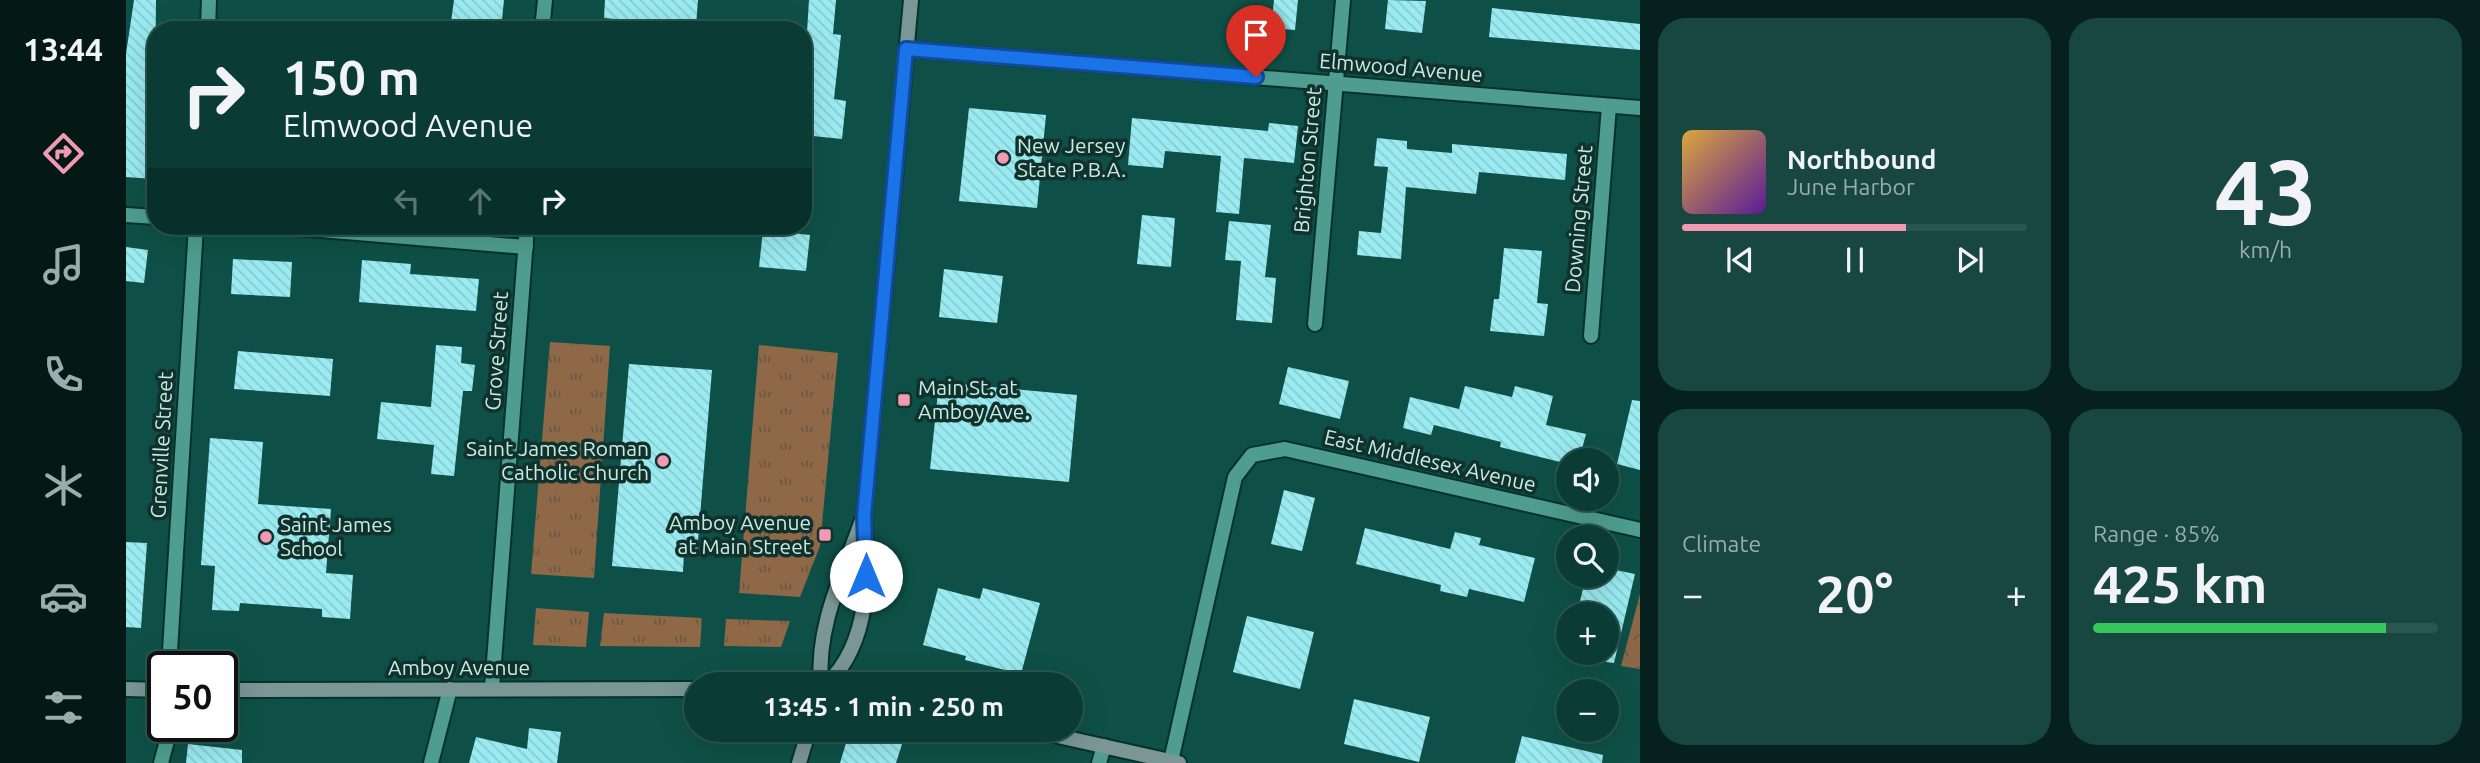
<!DOCTYPE html>
<html lang="en">
<head>
<meta charset="utf-8">
<style>
	:root { --surface:#0a3c35; --page:#184741; --text:#f1f3f6; --muted:#99adad; --line:#2a5650; --accent:#f19ab2 }
	body { margin:0; font-family:Ubuntu,sans-serif; background:var(--page); color:var(--text); height:100vh; display:flex; flex-direction:column; font-size:26px; white-space:nowrap }
	* { box-sizing:border-box; margin:0 }
	p { font-size:23px; color:var(--muted) }
	.icon { flex:none; width:38px; height:38px; fill:none; stroke:currentColor; stroke-width:2; stroke-linecap:round; stroke-linejoin:round }
	.map { position:relative; flex:1; overflow:hidden }
	.details { display:flex; flex-direction:column; gap:18px; padding:18px; background:#06211d; width:840px }
	.details>* { flex:none }
	.top-card { position:absolute; left:21px; top:21px; width:665px; height:214px; border-radius:28px; box-shadow:0 7px 28px #0002,0 0 0 2px var(--line); background:#0a3c35; color:var(--text); overflow:hidden }
	.controls { position:absolute; left:1430px; top:448px; display:grid; gap:14px }
	.controls a { display:grid; place-items:center; width:63px; height:63px; border-radius:50%; background:var(--surface); box-shadow:0 7px 28px #0002,0 0 0 2px var(--line); font-size:35px }
	.speed { position:absolute; left:21px; top:651px; display:flex; gap:14px; font-size:35px; font-weight:700; text-align:center }
	.speed>* { display:grid; place-content:center; width:91px; height:91px; border-radius:50%; background:var(--surface); box-shadow:0 7px 28px #0002,0 0 0 2px var(--line); line-height:1 }
	.speed .limit { border:4px solid #111; border-radius:10px; background:#fff; color:#111 }
	.pin { position:absolute; display:grid; place-items:center; width:60px; height:60px; color:#fff; margin:-72px -30px; border-radius:50% 50% 50% 0; rotate:-45deg; box-shadow:0 0 7px #0007 }
	.pin .icon { rotate:45deg }
	.me { position:absolute; width:77px; margin:-38px; rotate:0deg; stroke-linejoin:round; filter:drop-shadow(0 0 5px #0008) }
	.turn { display:flex; align-items:center; gap:24px; height:147px; padding:0 21px; font-size:32px }
	.turn .icon { width:91px; height:91px; stroke-width:2.5 }
	.turn b { display:block; font-size:49px; line-height:60px }
	.lanes { display:flex; align-items:center; height:66px; padding:0 21px; background:#0003; justify-content:center; gap:35px; direction:ltr }
	.lanes .off { opacity:.35 }
	.big { font-size:52px; font-weight:700; line-height:1.1 }
	.details .tile { flex:1; display:flex; flex-direction:column; justify-content:center; gap:10px; min-width:0; padding:0 24px; border-radius:28px; background:var(--page) }
	.details .dial { align-items:center; gap:0 }
	.dial b { font-size:91px; line-height:1 }
	.song { display:flex; align-items:center; gap:21px }
	.cover { width:84px; height:84px; border-radius:10px; background:linear-gradient(135deg,hsl(40 70% 55%),hsl(270 70% 35%)) }
	.played { height:7px; border-radius:4px; background:linear-gradient(90deg,var(--accent) 65%,var(--line) 65%) }
	.keys { display:flex; justify-content:space-around; direction:ltr }
	.heat { display:flex; justify-content:space-between; align-items:center; font-size:38px; direction:ltr }
	.charge { height:10px; border-radius:5px; background:linear-gradient(90deg,#34c759 85%,var(--line) 0) }
	.details .tiles { flex:1; display:grid; gap:18px; grid-template-columns:repeat(2,1fr) }
	.trip { position:absolute; left:558px; top:672px; width:399px; height:70px; border-radius:35px; background:var(--surface); box-shadow:0 7px 28px #0002,0 0 0 2px var(--line); font-weight:700; line-height:70px; text-align:center }
	main { display:flex; flex:1; min-height:0 }
	.tabs { display:flex; flex-direction:column; width:126px; justify-content:space-around; align-items:center; background:#041815; color:var(--muted) }
	.tabs .icon { width:49px; height:49px }
	.tabs .current { color:var(--accent) }
	.tabs b { font-size:32px; color:var(--text) }
	.map>svg:first-child { display:block }
	.grass { fill:url(#grass-tufts) }
	.park { fill:url(#park-crowns) }
	.building { fill:url(#building-back-hatch) }
	.lines { fill:none; stroke-linecap:round; stroke-linejoin:round }
	.minor-casing { stroke:#05332c; stroke-width:18 }
	.secondary-casing { stroke:#05332c; stroke-width:18 }
	.minor { stroke:#4e9d90; stroke-width:14 }
	.secondary { stroke:#7a9695; stroke-width:14 }
	.route-casing { stroke:#114b97; stroke-width:18 }
	.route { stroke:#1a73e8; stroke-width:12 }
	.poi-dot { fill:#f19ab2; stroke:#10312c; stroke-width:2.5 }
	.labels { text-anchor:middle; stroke-width:7; stroke-linejoin:round; paint-order:stroke }
	.street-label { font-size:21px; fill:#c7ece4; stroke:#10312c }
	.poi-label { font-size:21px; fill:#c7ece4; stroke:#10312c; text-anchor:start }
</style>
</head>
<body>
<main>
<nav class="tabs">
<b>13:44</b>
<svg class="icon current" aria-label="directions" viewBox="0 0 24 24"><path d="M12 3l9 9-9 9-9-9zM9 14v-3h6M13 9l2 2-2 2"/></svg>
<svg class="icon" aria-label="music" viewBox="0 0 24 24"><path d="M9 18V5l10-2v13"/><circle cx="6" cy="18" r="3"/><circle cx="16" cy="16" r="3"/></svg>
<svg class="icon" aria-label="phone" viewBox="0 0 24 24"><path d="M5 4h4l2 5-3 2q2 4 5 5l2-3 5 2v4C11 20 4 13 5 4z"/></svg>
<svg class="icon" aria-label="climate" viewBox="0 0 24 24"><path d="M12 3v18M4 7l16 10M4 17L20 7"/></svg>
<svg class="icon" aria-label="car" viewBox="0 0 24 24"><path d="M5 17H2v-5l4-1 3-4h7l3 4 3 1v5h-3M9 17h6M6 11h13"/><circle cx="7" cy="17" r="2"/><circle cx="17" cy="17" r="2"/></svg>
<svg class="icon" aria-label="filters" viewBox="0 0 24 24"><path d="M4 7h16M4 17h16"/><circle cx="9" cy="7" r="2"/><circle cx="15" cy="17" r="2"/></svg>
</nav>
<div class="map">
<svg width="1514" height="763" viewBox="0 0 1514 763">
	<defs>
		<pattern id="grass-tufts" width="24" height="20" patternUnits="userSpaceOnUse" patternTransform="scale(1.75)"><rect width="24" height="20" fill="#8e6847"/><path d="M3 7l-1-3M5 7V3M7 7l1-3M15 17l-1-3M17 17v-4M19 17l1-3" fill="none" stroke="#695946"/></pattern>
		<pattern id="park-crowns" width="20" height="18" patternUnits="userSpaceOnUse" patternTransform="scale(1.75)"><rect width="20" height="18" fill="#8e6847"/><path d="M2 6a3 3 0 1 1 6 0M12 15a3 3 0 1 1 6 0" fill="none" stroke="#695946"/></pattern>
		<pattern id="building-back-hatch" width="6" height="6" patternUnits="userSpaceOnUse" patternTransform="scale(1.75)"><rect width="6" height="6" fill="#99ebf1"/><path d="M-1 5l2 2M0 0l6 6M5-1l2 2" fill="none" stroke="#86cace"/></pattern>
	</defs>
	<rect width="100%" height="100%" fill="#0e5047"/>
	<g class="grass">
		<polygon points="424,342 484,346 468,578 405,574"/>
		<polygon points="633,345 712,353 694,546 674,597 613,593"/>
		<polygon points="410,608 463,612 460,647 407,645"/>
		<polygon points="478,613 576,618 574,647 474,646"/>
		<polygon points="600,619 664,621 655,647 598,646"/>
	</g>
	<polygon class="park" points="1514,594 1514,669 1495,666"/>
	<g class="building">
		<polygon points="8,0 30,0 28,179 0,177 0,54"/>
		<polygon points="328,0 378,0 375,29 325,22"/>
		<polygon points="479,0 572,0 570,26 478,18"/>
		<polygon points="683,0 710,0 707,34 715,35 708,99 720,101 716,139 677,135 677,31 681,32"/>
		<polygon points="1148,0 1172,0 1169,30 1145,28"/>
		<polygon points="1262,0 1300,1 1296,33 1259,29"/>
		<polygon points="1366,8 1514,24 1514,50 1363,37"/>
		<polygon points="843,108 920,115 911,208 833,201"/>
		<polygon points="1006,118 1142,131 1143,123 1172,126 1168,163 1118,158 1113,214 1090,212 1095,156 1039,151 1037,168 1002,165"/>
		<polygon points="1251,138 1281,141 1281,149 1326,153 1326,144 1441,154 1439,180 1353,172 1350,194 1280,187 1275,259 1231,255 1233,231 1255,233 1262,167 1248,166"/>
		<polygon points="1016,215 1049,218 1045,267 1011,264"/>
		<polygon points="1103,221 1145,225 1139,277 1150,278 1146,323 1110,320 1115,261 1099,260"/>
		<polygon points="637,230 684,235 680,271 633,267"/>
		<polygon points="0,247 22,250 18,283 0,281"/>
		<polygon points="1378,248 1416,251 1411,303 1422,304 1418,336 1364,331 1368,299 1373,299"/>
		<polygon points="107,259 166,262 164,297 105,294"/>
		<polygon points="236,260 285,264 284,274 353,279 350,311 233,302"/>
		<polygon points="818,269 877,276 871,323 813,317"/>
		<polygon points="310,345 336,347 335,363 349,365 346,391 337,391 328,476 305,474 308,445 251,439 255,402 305,407"/>
		<polygon points="112,351 207,359 204,396 108,389"/>
		<polygon points="503,364 586,370 571,553 558,552 557,572 486,566"/>
		<polygon points="1162,367 1223,381 1214,419 1153,404"/>
		<polygon points="813,382 951,395 943,482 804,469"/>
		<polygon points="1339,386 1386,397 1389,386 1427,396 1420,425 1460,434 1453,460 1442,460 1442,464 1374,447 1375,442 1308,425 1305,435 1277,428 1284,397 1333,409"/>
		<polygon points="1506,400 1514,401 1514,470 1491,464"/>
		<polygon points="84,438 137,442 132,504 205,509 200,573 227,575 224,619 196,617 196,609 114,603 113,611 86,610 89,566 75,565"/>
		<polygon points="1158,490 1189,498 1176,551 1145,544"/>
		<polygon points="1239,528 1324,549 1329,532 1355,538 1353,545 1409,558 1398,602 1343,589 1341,597 1314,591 1315,585 1230,564"/>
		<polygon points="0,542 21,543 15,628 0,627"/>
		<polygon points="1480,568 1509,574 1488,663 1480,662 1480,614 1451,614 1460,576 1480,576"/>
		<polygon points="812,588 854,599 857,588 914,603 895,674 839,660 840,656 797,645"/>
		<polygon points="1121,616 1188,632 1174,689 1107,672"/>
		<polygon points="1228,699 1304,717 1293,762 1218,744"/>
		<polygon points="403,728 435,732 431,763 343,763 350,737 401,749"/>
		<polygon points="724,730 749,730 778,738 770,763 714,763"/>
		<polygon points="1396,736 1477,755 1476,763 1389,763"/>
		<polygon points="62,744 116,750 116,763 60,763"/>
	</g>
	<g class="lines">
		<g class="minor-casing">
			<g id="minor">
				<polyline points="82,30 83,0"/>
				<polyline points="416,30 419,0"/>
				<polyline points="780,49 1514,108"/>
				<polyline points="0,215 30,217"/>
				<polyline points="147,226 400,247"/>
				<polyline points="1189,324 1217,0"/>
				<polyline points="1465,336 1483,106"/>
				<polyline points="43,667 70,226"/>
				<polyline points="366,688 401,226"/>
				<polyline points="1045,761 1109,477 1126,455 1159,449 1514,530"/>
				<polyline points="35,763 45,726"/>
				<polyline points="305,763 324,689"/>
				<polyline points="973,763 978,746"/>
			</g>
		</g>
		<g class="secondary-casing">
			<g id="secondary">
				<path d="M695 684C690 626 717 574 736 520"/>
				<path d="M701 684C745 641 743 573 738 516L785 0"/>
				<polyline points="0,689 37,690"/>
				<polyline points="96,690 570,689"/>
				<polyline points="905,730 1053,763"/>
				<polyline points="673,763 683,730"/>
			</g>
		</g>
		<use href="#minor" class="minor"/>
		<use href="#secondary" class="secondary"/>
	</g>
	<g class="lines">
		<g class="route-casing">
			<polyline id="route" points="740,576 738,516 780,49 1130,77"/>
		</g>
		<use href="#route" class="route"/>
	</g>
	<g class="poi-dot">
		<circle cx="877" cy="158" r="7"/>
		<rect x="771" y="393" width="14" height="14" rx="3.5"/>
		<circle cx="537" cy="461" r="7"/>
		<rect x="692" y="528" width="14" height="14" rx="3.5"/>
		<circle cx="140" cy="537" r="7"/>
	</g>
	<g class="labels">
		<g class="street-label">
			<text transform="translate(1275 68) rotate(5)" y="7">Elmwood Avenue</text>
			<text transform="translate(1182 160) rotate(-85)" y="7">Brighton Street</text>
			<text transform="translate(1453 219) rotate(-85)" y="7">Downing Street</text>
			<text transform="translate(371 351) rotate(-86)" y="7">Grove Street</text>
			<text transform="translate(36 445) rotate(-87)" y="7">Grenville Street</text>
			<text transform="translate(1304 461) rotate(13)" y="7">East Middlesex Avenue</text>
			<text x="333" y="675">Amboy Avenue</text>
		</g>
		<g class="poi-label">
			<text x="891" y="153">New Jersey<tspan x="891" dy="24">State P.B.A.</tspan></text>
			<text x="792" y="395">Main St. at<tspan x="792" dy="24">Amboy Ave.</tspan></text>
			<text x="523" y="456" text-anchor="end">Saint James Roman<tspan x="523" dy="24">Catholic Church</tspan></text>
			<text x="685" y="530" text-anchor="end">Amboy Avenue<tspan x="685" dy="24">at Main Street</tspan></text>
			<text x="154" y="532">Saint James<tspan x="154" dy="24">School</tspan></text>
		</g>
	</g>
</svg>
<div class="controls">
<a><svg class="icon" aria-label="sound" viewBox="0 0 24 24"><path d="M4 9h4l5-4v14l-5-4H4zM17 9q2 3 0 6"/></svg></a>
<a><svg class="icon" aria-label="search" viewBox="0 0 24 24"><circle cx="10" cy="10" r="6"/><path d="M15 15l6 6"/></svg></a>
<a>+</a>
<a>−</a>
</div>
<div class="speed"><div class="limit">50</div></div>
<div class="pin" style="left:1130px;top:77px;background:#d93025"><svg class="icon" aria-label="arrive" viewBox="0 0 24 24"><path d="M6 21V4h12l-3 4 3 4H6"/></svg></div>
<svg class="me" style="left:740px;top:576px" viewBox="-20 -20 40 40"><circle r="19" fill="#fff"/><path d="M0-13L10 11 0 6-10 11z" fill="#1a73e8"/></svg>
<div class="trip">13:45 · 1 min · 250 m</div>
<div class="top-card">
<div class="turn"><svg class="icon" aria-label="right" viewBox="0 0 24 24"><path d="M7 20v-9h11M14 6l5 5-5 5"/></svg><div><b>150 m</b>Elmwood Avenue</div></div>
<div class="lanes"><svg class="icon off" aria-label="left" viewBox="0 0 24 24"><path d="M17 20v-9H6M10 6l-5 5 5 5"/></svg><svg class="icon off" aria-label="ahead" viewBox="0 0 24 24"><path d="M12 20V5M6 11l6-6 6 6"/></svg><svg class="icon" aria-label="right" viewBox="0 0 24 24"><path d="M7 20v-9h11M14 6l5 5-5 5"/></svg></div>
</div>
</div>
<section class="details">
<div class="tiles">
<div class="tile">
<div class="song"><i class="cover"></i><div><b>Northbound</b><p>June Harbor</p></div></div>
<div class="played"></div>
<div class="keys"><svg class="icon" aria-label="previous" viewBox="0 0 24 24"><path d="M18 5L8 12l10 7zM5 5v14"/></svg><svg class="icon" aria-label="pause" viewBox="0 0 24 24"><path d="M8 5v14M16 5v14"/></svg><svg class="icon" aria-label="next" viewBox="0 0 24 24"><path d="M6 5l10 7-10 7zM19 5v14"/></svg></div>
</div>
<div class="tile dial"><b>43</b><p>km/h</p></div>
<div class="tile"><p>Climate</p>
<div class="heat"><a>−</a><b class="big">20°</b><a>+</a></div>
</div>
<div class="tile"><p>Range · 85%</p><b class="big">425 km</b><div class="charge"></div></div>
</div>
</section>
</main>
</body>
</html>
